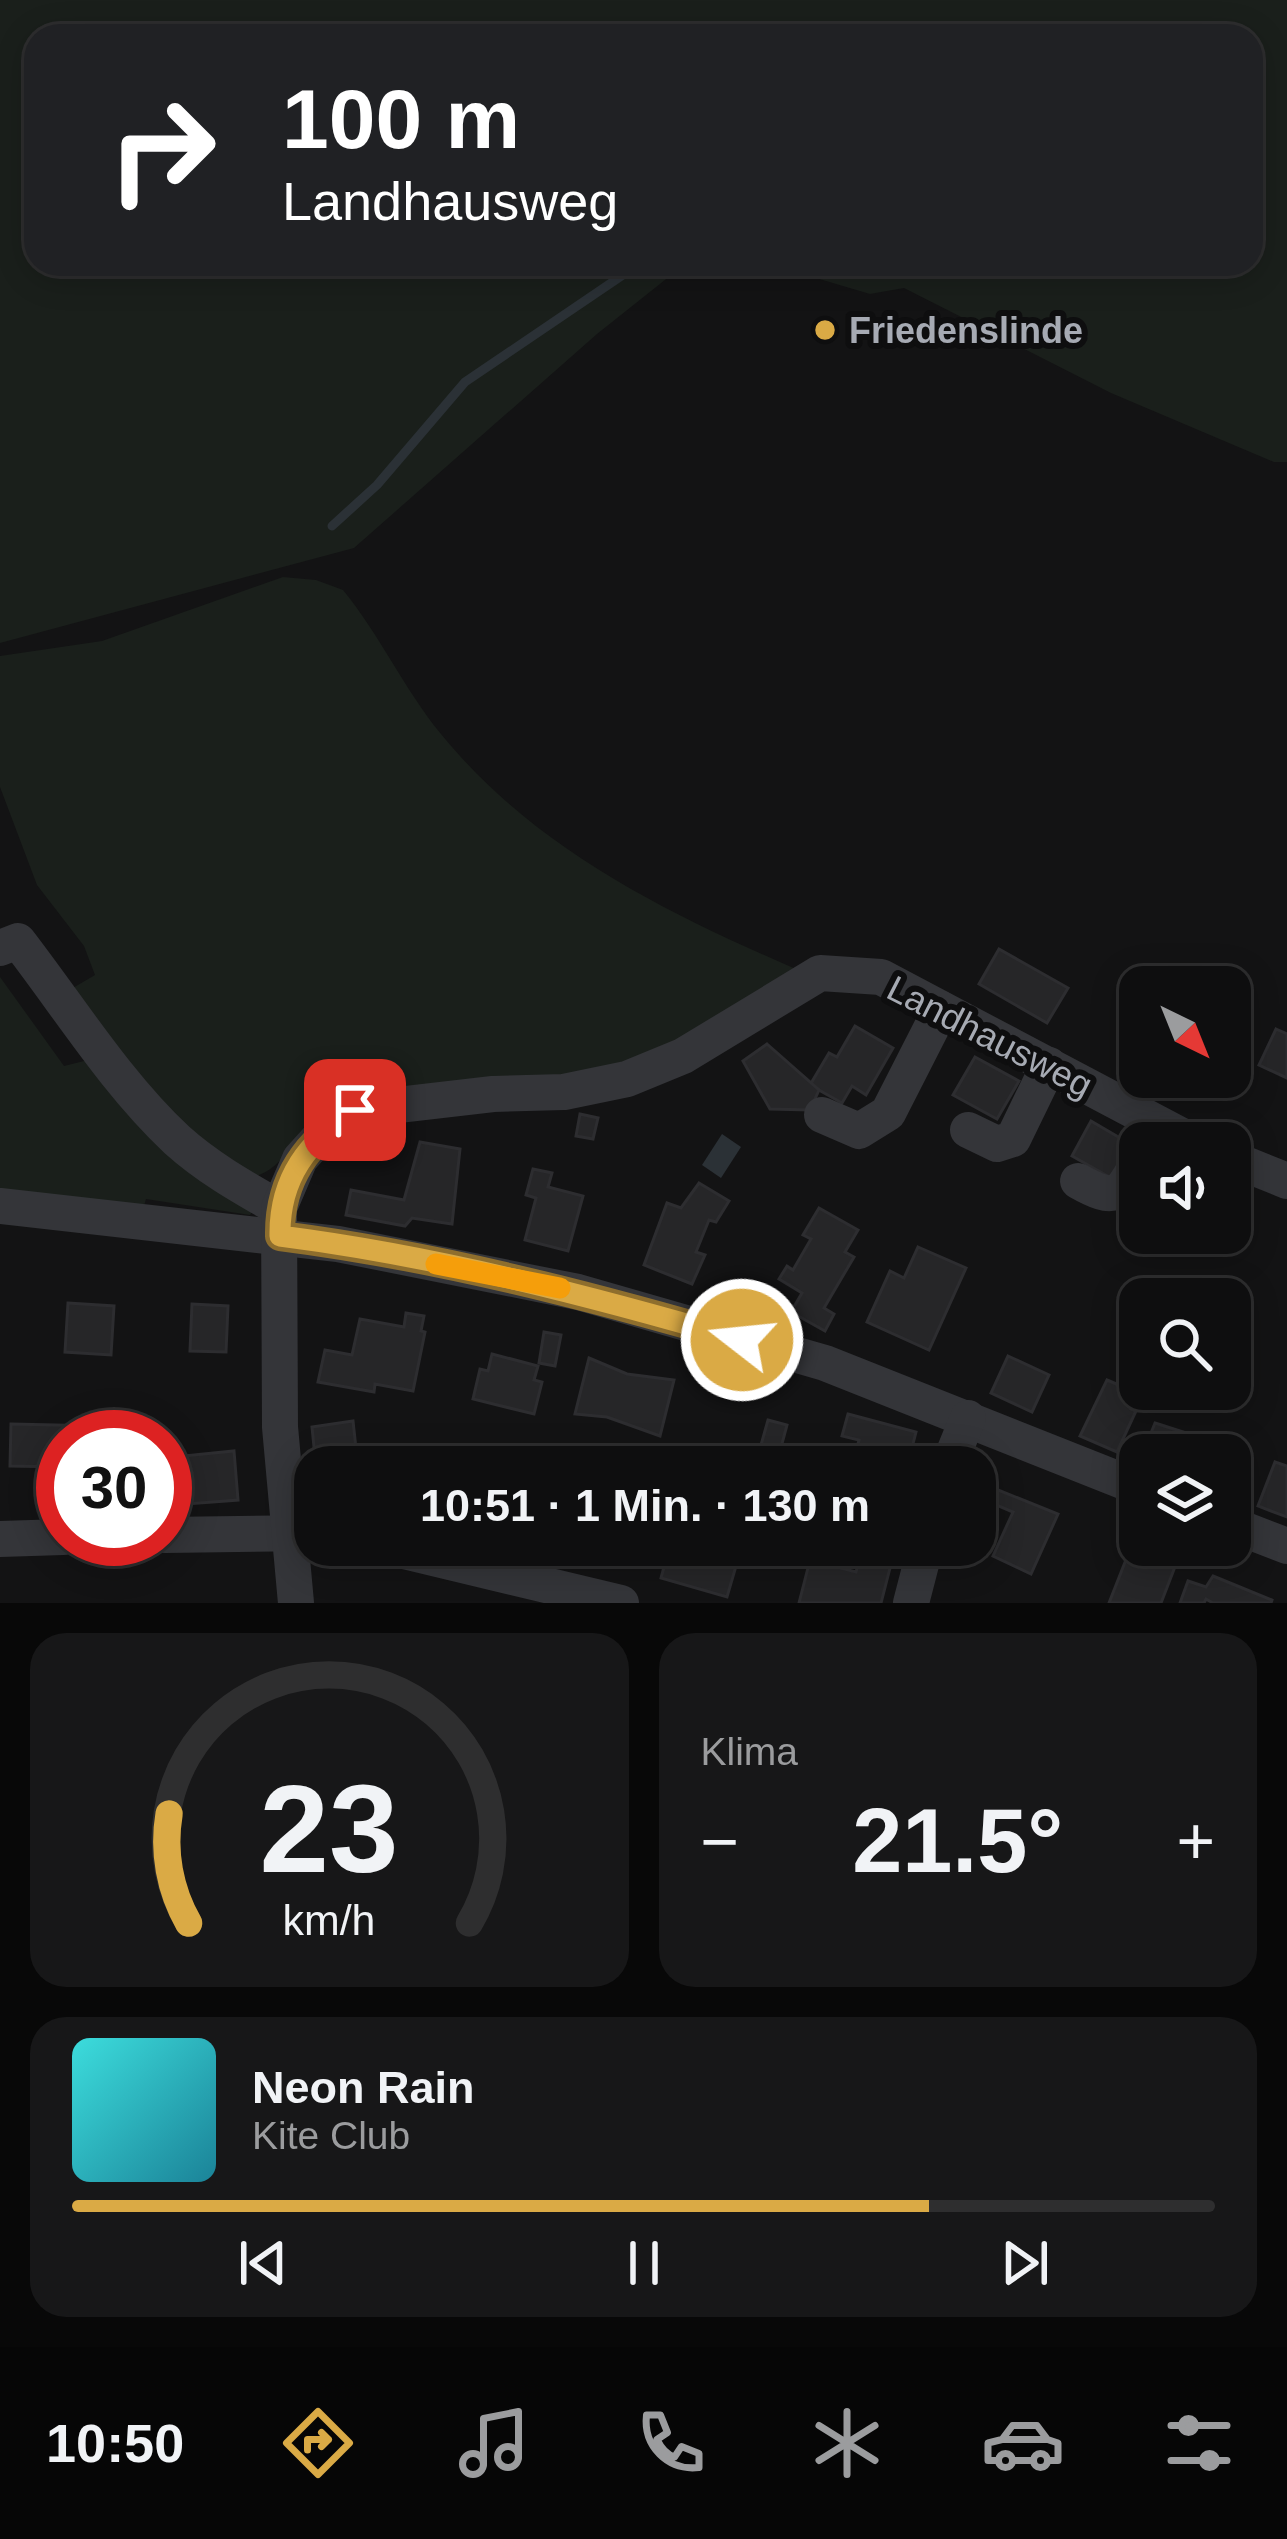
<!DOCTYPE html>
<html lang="de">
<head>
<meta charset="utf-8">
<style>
	:root { --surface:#0e0e0f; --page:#171718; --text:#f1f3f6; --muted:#9b9c9e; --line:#2e2e2f; --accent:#daaa45 }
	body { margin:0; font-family:Helvetica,sans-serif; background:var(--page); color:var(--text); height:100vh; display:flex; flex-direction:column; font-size:45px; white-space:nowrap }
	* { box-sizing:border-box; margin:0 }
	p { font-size:39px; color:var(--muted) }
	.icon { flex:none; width:66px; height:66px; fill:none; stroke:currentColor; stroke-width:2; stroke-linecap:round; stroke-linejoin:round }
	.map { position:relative; height:1603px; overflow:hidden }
	.side { display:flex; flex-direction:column; gap:30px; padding:30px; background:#080808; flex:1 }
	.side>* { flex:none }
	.top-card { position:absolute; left:24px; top:24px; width:1239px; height:252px; border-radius:36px; box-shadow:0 6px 30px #0003,0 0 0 3px var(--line); background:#202124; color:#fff; overflow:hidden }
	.needle { width:78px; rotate:137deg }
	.tools { position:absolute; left:1119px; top:966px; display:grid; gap:24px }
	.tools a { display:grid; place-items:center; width:132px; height:132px; border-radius:24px; background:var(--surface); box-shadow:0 6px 30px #0003,0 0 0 3px var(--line); font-size:60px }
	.speed { position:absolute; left:36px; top:1410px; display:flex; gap:24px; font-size:60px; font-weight:700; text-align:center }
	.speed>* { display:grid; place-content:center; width:156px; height:156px; border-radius:50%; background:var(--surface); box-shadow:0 6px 30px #0003,0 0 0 3px var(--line); line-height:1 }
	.speed .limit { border:18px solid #d22; background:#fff; color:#111 }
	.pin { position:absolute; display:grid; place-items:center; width:102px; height:102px; color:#fff; margin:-51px; border-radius:24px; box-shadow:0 6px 18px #0006 }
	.me { position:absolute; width:132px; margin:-66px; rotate:286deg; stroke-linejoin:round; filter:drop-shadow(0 0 9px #0008) }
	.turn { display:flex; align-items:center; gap:42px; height:252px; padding:0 60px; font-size:54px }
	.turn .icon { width:156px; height:156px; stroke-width:2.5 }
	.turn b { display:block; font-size:84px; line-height:102px }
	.big { font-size:90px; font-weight:700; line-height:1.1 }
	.side .card { flex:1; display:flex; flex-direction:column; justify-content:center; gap:18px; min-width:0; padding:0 42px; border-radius:36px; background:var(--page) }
	.side .dial { align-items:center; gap:0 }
	.dial svg { height:312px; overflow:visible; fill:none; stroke:var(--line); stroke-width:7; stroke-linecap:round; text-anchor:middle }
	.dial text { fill:var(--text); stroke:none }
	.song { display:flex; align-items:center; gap:36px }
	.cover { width:144px; height:144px; border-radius:18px; background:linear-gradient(135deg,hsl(180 70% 55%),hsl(190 70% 35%)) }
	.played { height:12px; border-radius:6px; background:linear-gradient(90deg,var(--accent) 75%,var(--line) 75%) }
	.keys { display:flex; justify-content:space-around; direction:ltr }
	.heat { display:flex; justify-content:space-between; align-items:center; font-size:66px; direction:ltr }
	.side .tiles { flex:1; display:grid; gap:30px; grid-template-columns:1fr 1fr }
	.card:last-child { grid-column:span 2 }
	.trip { position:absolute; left:294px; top:1446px; width:702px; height:120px; border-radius:36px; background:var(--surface); box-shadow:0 6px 30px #0003,0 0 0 3px var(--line); font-weight:700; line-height:120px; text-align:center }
	.tabs { display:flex; height:192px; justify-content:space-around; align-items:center; background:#060606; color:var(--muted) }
	.tabs .icon { width:84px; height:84px }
	.tabs .current { color:var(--accent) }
	.tabs b { font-size:54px; color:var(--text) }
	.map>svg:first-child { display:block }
	.green { fill:#1a1f1b; fill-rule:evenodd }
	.water { fill:#2b3136 }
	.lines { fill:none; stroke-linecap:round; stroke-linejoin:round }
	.stream { stroke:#2b3136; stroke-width:9 }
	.building { fill:#262628; stroke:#2d2d30; stroke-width:3 }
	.minor { stroke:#343539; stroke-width:36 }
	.route-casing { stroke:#8e6e2d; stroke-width:30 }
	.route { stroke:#daaa45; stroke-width:21 }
	.slow { stroke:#f59e0b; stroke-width:21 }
	.poi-dot { fill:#daaa45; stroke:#0e0e0f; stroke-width:4.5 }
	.labels { text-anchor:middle; stroke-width:12; stroke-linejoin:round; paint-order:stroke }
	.poi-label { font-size:36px; font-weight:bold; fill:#a6aab3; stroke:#0e0e0f; text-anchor:start }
	.street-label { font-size:36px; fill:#a6aab3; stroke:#0e0e0f }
</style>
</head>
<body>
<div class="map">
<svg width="1287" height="1603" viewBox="0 0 1287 1603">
	<rect width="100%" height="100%" fill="#131314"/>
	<g class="green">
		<path d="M0 0H1287V462H1274L1111 393 904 288 870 294 816 278 680 268 597 334 354 548 0 643ZM36 36H1251V264H36Z"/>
		<path d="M283 577 316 580 343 590C380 635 404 689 441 734 535 849 665 912 798 970L715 1028 600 1072 321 1112C296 1134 285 1170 250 1178L195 1146 66 992 95 975 84 946 37 885 0 787V656L102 641Z"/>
		<polygon points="0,977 64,1066 92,1059 252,1212 250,1215 146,1199 143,1209 0,1194"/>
	</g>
	<polygon class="water" points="722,1134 741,1147 721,1178 702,1165"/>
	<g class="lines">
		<polyline class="stream" points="332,526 377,485 465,382 639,264"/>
	</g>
	<g class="building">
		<polygon points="999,949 1068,988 1047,1023 979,984"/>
		<polygon points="1146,977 1161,987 1140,987 1140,1026 1122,1014"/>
		<polygon points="855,1026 893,1048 866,1095 852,1086 842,1103 810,1085 829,1053 837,1057"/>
		<polygon points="1276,1029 1287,1034 1287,1078 1259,1065"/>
		<polygon points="767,1044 819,1090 810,1110 770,1109 743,1061"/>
		<polygon points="975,1057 1019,1081 997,1119 953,1095"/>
		<polygon points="580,1114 598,1118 593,1139 576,1136"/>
		<polygon points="1091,1121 1132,1145 1113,1179 1072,1156"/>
		<polygon points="420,1142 460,1149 452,1224 412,1218 405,1226 346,1215 351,1190 404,1200"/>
		<polygon points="533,1169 552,1173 548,1187 583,1196 568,1251 525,1240 536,1198 526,1195"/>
		<polygon points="699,1183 729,1201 716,1222 709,1220 696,1252 705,1255 692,1284 644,1265 667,1203 681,1208"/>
		<polygon points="819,1208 858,1230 845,1252 854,1257 824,1308 834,1314 825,1331 791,1312 802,1293 779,1279 787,1266 793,1270 811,1239 803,1235"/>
		<polygon points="918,1247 966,1268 929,1350 867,1322 890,1271 904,1278"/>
		<polygon points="68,1303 114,1306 111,1355 65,1352"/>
		<polygon points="192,1304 228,1306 226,1352 190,1351"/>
		<polygon points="406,1313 424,1316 421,1331 425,1332 413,1391 375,1384 374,1392 318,1382 325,1350 352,1355 360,1319 404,1327"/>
		<polygon points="544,1332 561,1335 555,1366 539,1363"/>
		<polygon points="492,1354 538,1366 534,1380 542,1382 534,1414 473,1399 480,1369 488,1371"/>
		<polygon points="1008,1356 1049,1375 1032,1412 991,1393"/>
		<polygon points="589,1358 627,1374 674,1380 660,1436 607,1417 575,1414"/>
		<polygon points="1107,1380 1138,1393 1131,1409 1136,1411 1117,1452 1080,1436"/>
		<polygon points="848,1414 916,1432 907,1467 852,1467 859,1440 842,1436"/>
		<polygon points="768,1420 787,1425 780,1451 761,1445"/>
		<polygon points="353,1421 357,1458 420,1467 316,1467 312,1427"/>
		<polygon points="1155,1423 1224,1445 1221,1455 1143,1453"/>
		<polygon points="11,1424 101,1426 100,1437 63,1437 63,1467 10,1466"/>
		<polygon points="234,1451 238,1500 187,1504 183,1456"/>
		<polygon points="1275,1462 1287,1466 1287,1517 1258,1506"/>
		<polygon points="993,1488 1058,1514 1031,1574 993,1556 1013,1512 987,1501"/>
		<polygon points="561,1545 634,1545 630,1563"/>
		<polygon points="670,1545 741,1549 727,1597 661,1578"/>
		<polygon points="1131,1547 1176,1564 1161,1603 1109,1603"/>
		<polygon points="860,1556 891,1564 881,1603 799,1603 810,1560 856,1572"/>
		<polygon points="1213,1576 1272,1600 1271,1603 1213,1603 1206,1599 1204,1603 1180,1603 1188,1581 1206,1587"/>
	</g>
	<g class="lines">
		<g class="minor">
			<path d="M0 948 18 941C69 1007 116 1083 177 1140 208 1168 244 1188 279 1208"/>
			<polyline points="822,1115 859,1131 888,1113 941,1009"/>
			<polyline points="968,1130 997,1144 1013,1139 1049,1065"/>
			<polyline points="1230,1158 1287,1181"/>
			<path d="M1078 1181C1117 1203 1120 1195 1140 1159"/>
			<polyline points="0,1206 338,1244 578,1292 825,1363 1140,1488"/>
			<polyline points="948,1467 968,1418"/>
			<polyline points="1230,1524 1287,1546"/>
			<polyline points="165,1535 315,1533"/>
			<polyline points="0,1539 63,1537"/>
			<polyline points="379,1545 621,1603"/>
			<polyline points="296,1603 280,1427 279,1208 300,1159 328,1128 355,1110 493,1094 564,1092 627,1079 683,1056 820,973 881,977 1195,1143"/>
			<polyline points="911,1603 926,1545"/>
		</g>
	</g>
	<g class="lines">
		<g class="route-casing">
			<path id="route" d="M355 1110C308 1141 279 1178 280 1236 437 1256 591 1296 742 1340"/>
		</g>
		<use href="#route" class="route"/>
		<polyline class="slow" points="436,1264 560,1288"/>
	</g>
	<circle class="poi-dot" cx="825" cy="330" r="12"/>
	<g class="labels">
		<g class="poi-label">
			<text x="849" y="343">Friedenslinde</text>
		</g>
		<g class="street-label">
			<text transform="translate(990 1036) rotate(27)" y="13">Landhausweg</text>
		</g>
	</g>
</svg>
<div class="tools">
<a><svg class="needle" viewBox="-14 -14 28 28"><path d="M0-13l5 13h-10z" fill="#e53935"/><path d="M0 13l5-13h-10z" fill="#9b9c9e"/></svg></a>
<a><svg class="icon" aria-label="sound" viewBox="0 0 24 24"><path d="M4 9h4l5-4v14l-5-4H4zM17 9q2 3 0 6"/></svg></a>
<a><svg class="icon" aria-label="search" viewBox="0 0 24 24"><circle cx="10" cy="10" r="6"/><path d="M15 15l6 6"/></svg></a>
<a><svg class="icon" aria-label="layers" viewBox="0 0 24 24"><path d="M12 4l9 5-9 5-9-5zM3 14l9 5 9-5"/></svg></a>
</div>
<div class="speed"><div class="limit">30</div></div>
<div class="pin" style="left:355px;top:1110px;background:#d93025"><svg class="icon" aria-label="arrive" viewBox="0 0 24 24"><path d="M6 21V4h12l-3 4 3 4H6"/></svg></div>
<svg class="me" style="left:742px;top:1340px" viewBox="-20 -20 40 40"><circle r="17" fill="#daaa45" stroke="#fff" stroke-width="3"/><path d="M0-11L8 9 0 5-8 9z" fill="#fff"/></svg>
<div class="trip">10:51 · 1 Min. · 130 m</div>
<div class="top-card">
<div class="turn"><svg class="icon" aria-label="right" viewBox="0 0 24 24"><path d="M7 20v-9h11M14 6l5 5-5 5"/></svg><div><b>100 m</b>Landhausweg</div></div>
</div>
</div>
<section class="side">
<div class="tiles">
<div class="card dial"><svg viewBox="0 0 100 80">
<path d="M14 69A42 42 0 1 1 86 69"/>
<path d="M14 69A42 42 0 0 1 9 41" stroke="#daaa45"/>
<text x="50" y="56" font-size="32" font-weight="700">23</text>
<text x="50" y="72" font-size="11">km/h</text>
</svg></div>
<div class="card"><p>Klima</p>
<div class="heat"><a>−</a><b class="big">21.5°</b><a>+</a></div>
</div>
<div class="card">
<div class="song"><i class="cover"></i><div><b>Neon Rain</b><p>Kite Club</p></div></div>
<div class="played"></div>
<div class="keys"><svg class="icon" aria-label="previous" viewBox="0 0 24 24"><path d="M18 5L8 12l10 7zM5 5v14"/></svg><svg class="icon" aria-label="pause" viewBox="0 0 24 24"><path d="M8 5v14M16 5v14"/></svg><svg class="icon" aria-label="next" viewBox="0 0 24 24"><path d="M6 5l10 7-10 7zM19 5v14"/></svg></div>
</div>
</div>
</section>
<nav class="tabs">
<b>10:50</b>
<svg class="icon current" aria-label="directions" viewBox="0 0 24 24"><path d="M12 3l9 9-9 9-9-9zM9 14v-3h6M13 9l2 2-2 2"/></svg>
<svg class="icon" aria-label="music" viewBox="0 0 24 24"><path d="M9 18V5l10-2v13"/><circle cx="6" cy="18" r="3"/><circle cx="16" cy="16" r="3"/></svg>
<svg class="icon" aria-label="phone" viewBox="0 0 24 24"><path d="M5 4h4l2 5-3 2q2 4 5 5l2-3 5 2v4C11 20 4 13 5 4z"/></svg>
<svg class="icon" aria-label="climate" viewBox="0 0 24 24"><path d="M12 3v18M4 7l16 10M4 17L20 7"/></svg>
<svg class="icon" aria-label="car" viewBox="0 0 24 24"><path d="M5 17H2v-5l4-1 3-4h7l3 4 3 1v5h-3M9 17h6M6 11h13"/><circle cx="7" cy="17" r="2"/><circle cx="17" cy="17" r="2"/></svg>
<svg class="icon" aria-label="filters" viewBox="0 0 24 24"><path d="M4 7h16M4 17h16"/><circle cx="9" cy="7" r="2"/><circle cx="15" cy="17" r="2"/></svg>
</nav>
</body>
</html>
